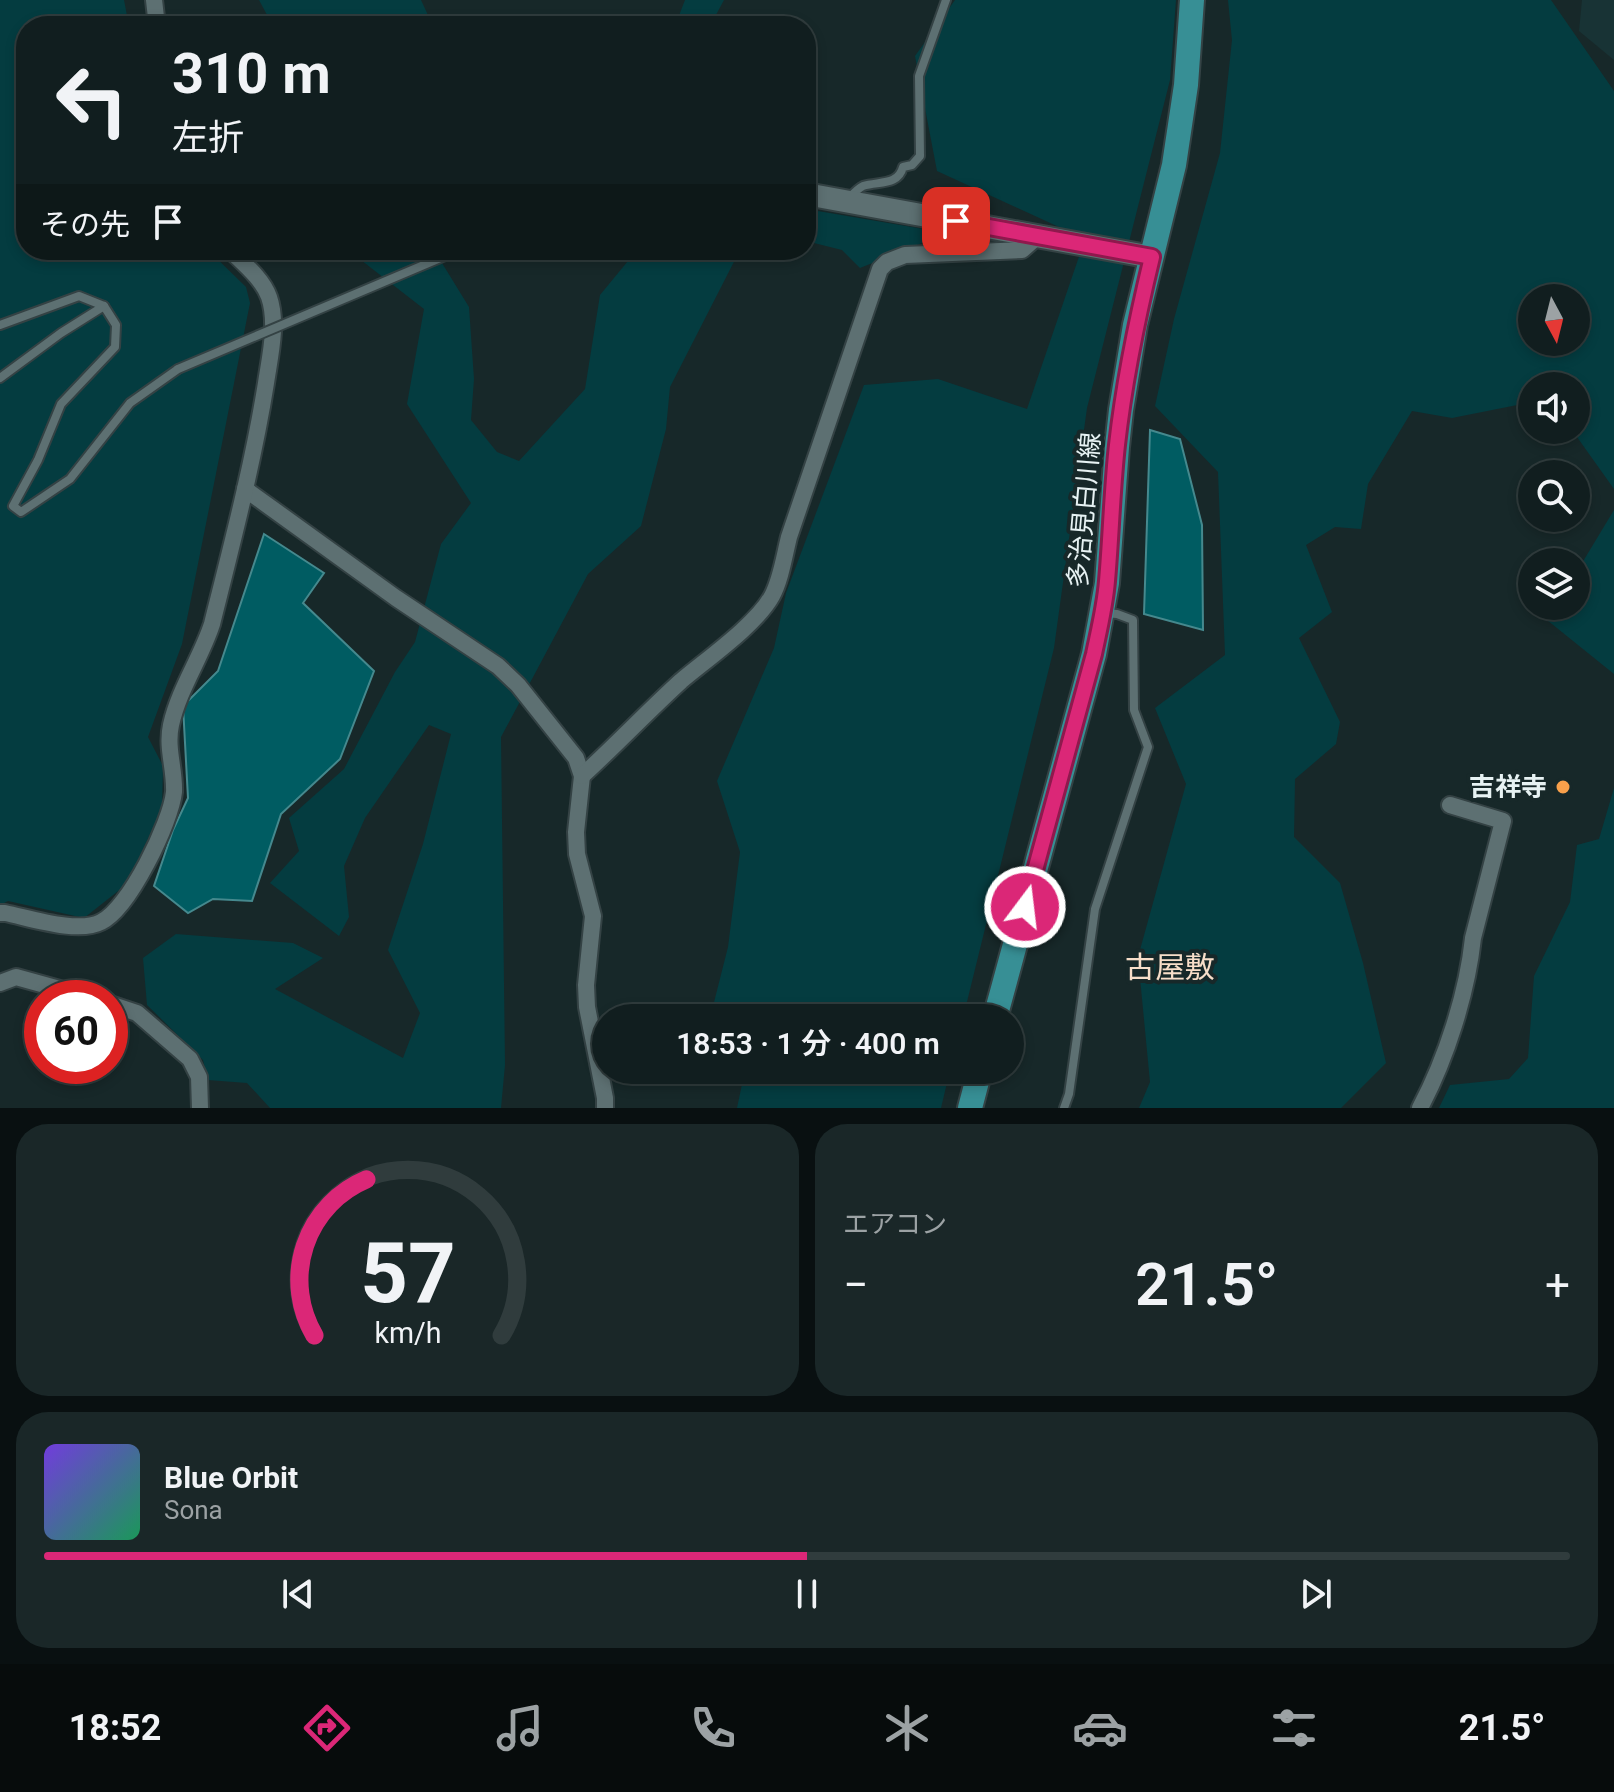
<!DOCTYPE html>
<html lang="ja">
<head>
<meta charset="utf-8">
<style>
	:root { --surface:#111e1f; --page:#1a2728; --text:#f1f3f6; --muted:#9ca2a4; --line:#303c3d; --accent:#db2777 }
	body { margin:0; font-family:Roboto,"Noto Sans JP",sans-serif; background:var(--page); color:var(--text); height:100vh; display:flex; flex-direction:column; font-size:30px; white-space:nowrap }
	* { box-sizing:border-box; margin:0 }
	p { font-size:26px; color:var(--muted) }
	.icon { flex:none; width:44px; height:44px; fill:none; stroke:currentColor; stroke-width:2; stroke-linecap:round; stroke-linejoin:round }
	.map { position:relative; height:1108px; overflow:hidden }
	.panel { display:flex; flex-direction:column; gap:16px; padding:16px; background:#091011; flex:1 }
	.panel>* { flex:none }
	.banner { position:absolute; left:16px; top:16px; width:800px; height:244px; border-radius:32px; box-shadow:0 4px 12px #0003,0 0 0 2px var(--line); background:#111e1f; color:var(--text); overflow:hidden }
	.needle { width:52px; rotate:173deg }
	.fabs { position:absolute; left:1518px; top:284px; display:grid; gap:16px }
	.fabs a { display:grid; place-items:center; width:72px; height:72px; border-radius:50%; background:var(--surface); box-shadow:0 4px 12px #0003,0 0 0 2px var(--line); font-size:40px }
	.speed { position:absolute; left:24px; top:980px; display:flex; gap:16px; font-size:40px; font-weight:700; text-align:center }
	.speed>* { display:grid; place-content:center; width:104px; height:104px; border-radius:50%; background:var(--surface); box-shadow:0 4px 12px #0003,0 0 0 2px var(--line); line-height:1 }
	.speed .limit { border:12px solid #d22; background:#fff; color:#111 }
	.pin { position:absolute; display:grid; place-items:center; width:68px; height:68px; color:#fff; margin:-34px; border-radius:16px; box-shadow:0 4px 12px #0006 }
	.me { position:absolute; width:88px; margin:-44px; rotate:15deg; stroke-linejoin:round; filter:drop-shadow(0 0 6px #0008) }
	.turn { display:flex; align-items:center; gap:28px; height:168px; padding:0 24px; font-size:36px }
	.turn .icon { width:104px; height:104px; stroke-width:2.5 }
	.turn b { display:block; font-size:56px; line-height:68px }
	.then { display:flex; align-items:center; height:76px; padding:0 24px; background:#0003; gap:16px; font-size:30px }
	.big { font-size:60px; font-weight:600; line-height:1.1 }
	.panel .tile { flex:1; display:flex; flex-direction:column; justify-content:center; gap:12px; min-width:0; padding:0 28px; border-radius:32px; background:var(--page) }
	.panel .dial { align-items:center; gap:0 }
	.dial svg { height:208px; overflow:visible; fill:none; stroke:var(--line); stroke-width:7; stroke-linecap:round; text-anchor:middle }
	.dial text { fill:var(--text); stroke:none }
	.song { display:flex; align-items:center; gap:24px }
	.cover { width:96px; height:96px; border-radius:12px; background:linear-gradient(135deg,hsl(260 70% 55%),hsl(150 70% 35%)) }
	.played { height:8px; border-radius:4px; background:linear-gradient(90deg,var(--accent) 50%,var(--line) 50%) }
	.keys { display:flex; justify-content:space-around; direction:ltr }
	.heat { display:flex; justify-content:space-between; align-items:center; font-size:44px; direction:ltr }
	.panel .tiles { flex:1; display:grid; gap:16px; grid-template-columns:1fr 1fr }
	.tile:last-child { grid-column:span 2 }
	.trip { position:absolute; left:592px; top:1004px; width:432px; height:80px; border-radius:40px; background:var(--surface); box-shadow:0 4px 12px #0003,0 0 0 2px var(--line); font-weight:600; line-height:80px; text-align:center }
	.dock { display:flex; height:128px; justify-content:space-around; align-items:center; background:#070c0c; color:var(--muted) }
	.dock .icon { width:56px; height:56px }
	.dock .active { color:var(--accent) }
	.dock b { font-size:36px; color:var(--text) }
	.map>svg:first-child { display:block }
	.built { fill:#183335 }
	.green { fill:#043c40; fill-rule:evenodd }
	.water { fill:#005c62; stroke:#45898e; stroke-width:2 }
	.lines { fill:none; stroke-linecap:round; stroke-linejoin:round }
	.lane-casing { stroke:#344244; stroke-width:12 }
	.street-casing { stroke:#344244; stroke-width:20 }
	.secondary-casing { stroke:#344244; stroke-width:26 }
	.primary-casing { stroke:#344244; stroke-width:28 }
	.lane { stroke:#5d7072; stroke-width:8 }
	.street { stroke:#5d7072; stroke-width:16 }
	.secondary { stroke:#5d7072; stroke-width:22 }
	.primary { stroke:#378f95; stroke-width:24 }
	.lane-bridge-casing { stroke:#344244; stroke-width:12; stroke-linecap:butt }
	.lane-bridge { stroke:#5d7072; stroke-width:8 }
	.route-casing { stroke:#8e194d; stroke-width:20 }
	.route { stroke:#db2777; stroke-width:14 }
	.poi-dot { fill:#f8a04b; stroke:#172829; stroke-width:3 }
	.labels { text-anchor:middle; stroke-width:8; stroke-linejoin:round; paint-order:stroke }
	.street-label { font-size:26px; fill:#e7f2f3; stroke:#172829 }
	.poi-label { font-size:26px; font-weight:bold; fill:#e7f2f3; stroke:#172829; text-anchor:end }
	.quarter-label { font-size:30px; fill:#f7dec9; stroke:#172829 }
</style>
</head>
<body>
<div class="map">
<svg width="1614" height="1108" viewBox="0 0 1614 1108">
	<rect width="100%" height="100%" fill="#172829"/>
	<polygon class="built" points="1582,0 1614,0 1614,60 1579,31"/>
	<g class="green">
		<polygon points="0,0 124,0 129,26 26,26 26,250 208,250 246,287 250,303 182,644 148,737 163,766 162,808 127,884 84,918 8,901 0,905"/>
		<polygon points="259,0 421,0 433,26 273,26"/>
		<polygon points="685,0 724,0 710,26 675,26"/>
		<polygon points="955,0 1176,0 1170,80 1087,408 1054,648 963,1018 710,1018 728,947 740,852 717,781 774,648 786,593 864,385 938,379 1027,409 1085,239 937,171 915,56"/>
		<path d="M1228 0H1551L1614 91V489L1572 430H1576V386H1532V402L1452 418 1412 411 1368 484 1361 529 1335 527 1306 545 1332 612 1299 638 1340 722 1336 744 1295 779 1294 837 1340 883 1363 963 1386 1063 1341 1108H1139L1150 1082 1138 957 1186 784 1155 708 1225 655 1218 472 1155 406 1174 319 1220 153 1232 40ZM1576 298V342H1532V298Z"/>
		<polygon points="806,207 812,210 947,233 860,268 842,250 806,241"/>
		<polygon points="348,250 434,250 469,307 474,379 471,420 497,452 519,461 585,389 600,295 637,250 740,250 670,387 666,429 641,526 588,574 501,737 505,1065 501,1108 270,1108 247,1083 208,1080 203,1060 147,1005 143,958 176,934 293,943 323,958 275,989 403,1058 420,1013 388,950 423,844 451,734 429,725 365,818 344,866 349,917 339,936 270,883 299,851 289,818 344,769 395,672 415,642 441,544 471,503 407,404 424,309"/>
		<polygon points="1614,510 1614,674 1547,620 1556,606 1576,606 1576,573"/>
		<polygon points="1614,788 1614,1108 1439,1108 1450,1085 1509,1079 1528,1058 1534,976 1570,902 1577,845 1599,839"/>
		<polygon points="745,1070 950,1070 941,1108 737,1108"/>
	</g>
	<g class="water">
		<polygon points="1150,430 1180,439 1202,525 1203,630 1144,614"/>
		<polygon points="264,534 324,573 303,603 374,671 340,759 281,814 252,901 213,899 188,913 154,886 173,830 188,798 183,706 218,671"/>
	</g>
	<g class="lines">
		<g class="lane-casing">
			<g id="lane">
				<path d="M847 200C852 195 857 189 863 186 879 181 898 186 903 167L912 165 920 156 919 76 946 0"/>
				<polyline points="0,325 79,296 104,306 116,325 115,347 61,404 38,460 13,506 21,512 70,479 130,403 178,369"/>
				<polyline points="0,378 61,333 104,306"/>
				<polyline points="1064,1108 1069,1094 1095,909 1148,747 1134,710 1133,620 1117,614 1104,613"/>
			</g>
		</g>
		<g class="street-casing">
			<g id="street">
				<polyline points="154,0 157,26"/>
				<polyline points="245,489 396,598 498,666 518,685 576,758 582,776 576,832 577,854 593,916 586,985 587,1007 605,1098 605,1108"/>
				<path d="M582 776C616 745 647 712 681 681 707 659 756 625 772 596 781 579 784 557 789 537L880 269 887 262 905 255 1022 250 1038 236"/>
				<path d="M0 913H5C30 918 78 934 101 922 129 909 171 822 174 792 175 769 166 748 171 725 179 689 201 658 212 624 232 544 253 464 266 383 270 356 278 323 269 297 262 278 244 264 230 250"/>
				<polyline points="0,983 16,977 92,998"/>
				<polyline points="110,1004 137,1013 190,1059 199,1077 200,1108"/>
				<path d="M1420 1108C1446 1059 1467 994 1473 938L1503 821 1450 805"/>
			</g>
		</g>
		<g class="secondary-casing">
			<polyline id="secondary" points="806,194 1152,257"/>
		</g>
		<g class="primary-casing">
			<g id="primary">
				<polyline points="995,1018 1094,654 1107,583 1117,447 1121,410 1135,325 1174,165 1186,85 1192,0"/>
				<polyline points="970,1108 980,1070"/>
			</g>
		</g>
		<use href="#lane" class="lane"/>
		<use href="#street" class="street"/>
		<use href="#secondary" class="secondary"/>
		<use href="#primary" class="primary"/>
		<g class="lane-bridge-casing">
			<polyline id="lane-bridge" points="178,369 445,256"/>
		</g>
		<use href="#lane-bridge" class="lane-bridge"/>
	</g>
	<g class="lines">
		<g class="route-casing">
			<path id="route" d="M956 221 1152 257C1137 319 1124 382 1117 445 1112 490 1111 536 1107 581 1105 606 1099 630 1094 654L1025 907"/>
		</g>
		<use href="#route" class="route"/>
	</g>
	<circle class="poi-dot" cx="1563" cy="787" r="8"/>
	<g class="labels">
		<g class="street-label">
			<text transform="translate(1084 510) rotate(-85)" y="9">多治見白川線</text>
		</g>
		<g class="poi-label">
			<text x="1547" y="796">吉祥寺</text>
		</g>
		<g class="quarter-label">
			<text x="1170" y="978">古屋敷</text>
		</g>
	</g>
</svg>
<div class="fabs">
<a><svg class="needle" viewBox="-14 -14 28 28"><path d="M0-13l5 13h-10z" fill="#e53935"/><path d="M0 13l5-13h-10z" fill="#9ca2a4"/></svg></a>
<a><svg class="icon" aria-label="sound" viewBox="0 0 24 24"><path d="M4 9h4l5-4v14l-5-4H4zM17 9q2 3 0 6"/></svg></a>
<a><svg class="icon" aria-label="search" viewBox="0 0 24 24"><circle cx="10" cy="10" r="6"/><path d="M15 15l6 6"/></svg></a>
<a><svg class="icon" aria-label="layers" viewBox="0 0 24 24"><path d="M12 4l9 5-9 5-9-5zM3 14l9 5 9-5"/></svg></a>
</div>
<div class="speed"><div class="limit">60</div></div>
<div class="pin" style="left:956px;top:221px;background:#d93025"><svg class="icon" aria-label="arrive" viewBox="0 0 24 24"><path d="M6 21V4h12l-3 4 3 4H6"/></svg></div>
<svg class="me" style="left:1025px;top:907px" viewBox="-20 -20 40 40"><circle r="17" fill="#db2777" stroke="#fff" stroke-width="3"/><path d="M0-11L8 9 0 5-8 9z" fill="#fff"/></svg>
<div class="trip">18:53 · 1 分 · 400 m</div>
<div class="banner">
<div class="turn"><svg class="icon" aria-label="left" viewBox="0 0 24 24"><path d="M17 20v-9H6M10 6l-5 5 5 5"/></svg><div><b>310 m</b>左折</div></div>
<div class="then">その先<svg class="icon" aria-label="arrive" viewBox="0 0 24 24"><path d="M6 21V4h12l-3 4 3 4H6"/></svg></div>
</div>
</div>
<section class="panel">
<div class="tiles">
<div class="tile dial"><svg viewBox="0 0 100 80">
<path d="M14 69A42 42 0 1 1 86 69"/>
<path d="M14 69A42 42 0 0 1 34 9" stroke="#db2777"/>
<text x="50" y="56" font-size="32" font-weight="700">57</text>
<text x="50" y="72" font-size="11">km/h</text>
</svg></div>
<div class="tile"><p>エアコン</p>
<div class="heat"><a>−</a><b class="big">21.5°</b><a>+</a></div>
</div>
<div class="tile">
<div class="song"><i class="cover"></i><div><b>Blue Orbit</b><p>Sona</p></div></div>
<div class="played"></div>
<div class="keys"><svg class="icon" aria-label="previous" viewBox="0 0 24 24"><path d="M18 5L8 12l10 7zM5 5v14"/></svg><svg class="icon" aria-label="pause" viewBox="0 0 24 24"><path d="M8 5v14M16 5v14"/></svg><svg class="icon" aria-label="next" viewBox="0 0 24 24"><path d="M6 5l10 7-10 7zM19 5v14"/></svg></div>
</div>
</div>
</section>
<nav class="dock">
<b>18:52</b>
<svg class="icon active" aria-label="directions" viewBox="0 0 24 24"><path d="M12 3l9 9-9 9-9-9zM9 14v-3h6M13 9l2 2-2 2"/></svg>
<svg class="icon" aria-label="music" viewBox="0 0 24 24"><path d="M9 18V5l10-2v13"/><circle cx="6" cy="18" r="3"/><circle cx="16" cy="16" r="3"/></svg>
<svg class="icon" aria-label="phone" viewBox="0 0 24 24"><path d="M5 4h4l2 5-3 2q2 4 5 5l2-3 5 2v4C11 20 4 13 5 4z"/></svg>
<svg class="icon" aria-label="climate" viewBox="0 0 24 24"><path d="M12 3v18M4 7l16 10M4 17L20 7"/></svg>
<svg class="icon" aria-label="car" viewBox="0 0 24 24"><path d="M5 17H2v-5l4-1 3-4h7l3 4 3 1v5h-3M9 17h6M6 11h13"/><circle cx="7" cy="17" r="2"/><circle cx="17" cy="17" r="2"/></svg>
<svg class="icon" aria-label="filters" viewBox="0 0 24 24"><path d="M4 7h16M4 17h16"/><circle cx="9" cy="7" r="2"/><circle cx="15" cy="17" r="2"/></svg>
<b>21.5°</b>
</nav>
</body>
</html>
